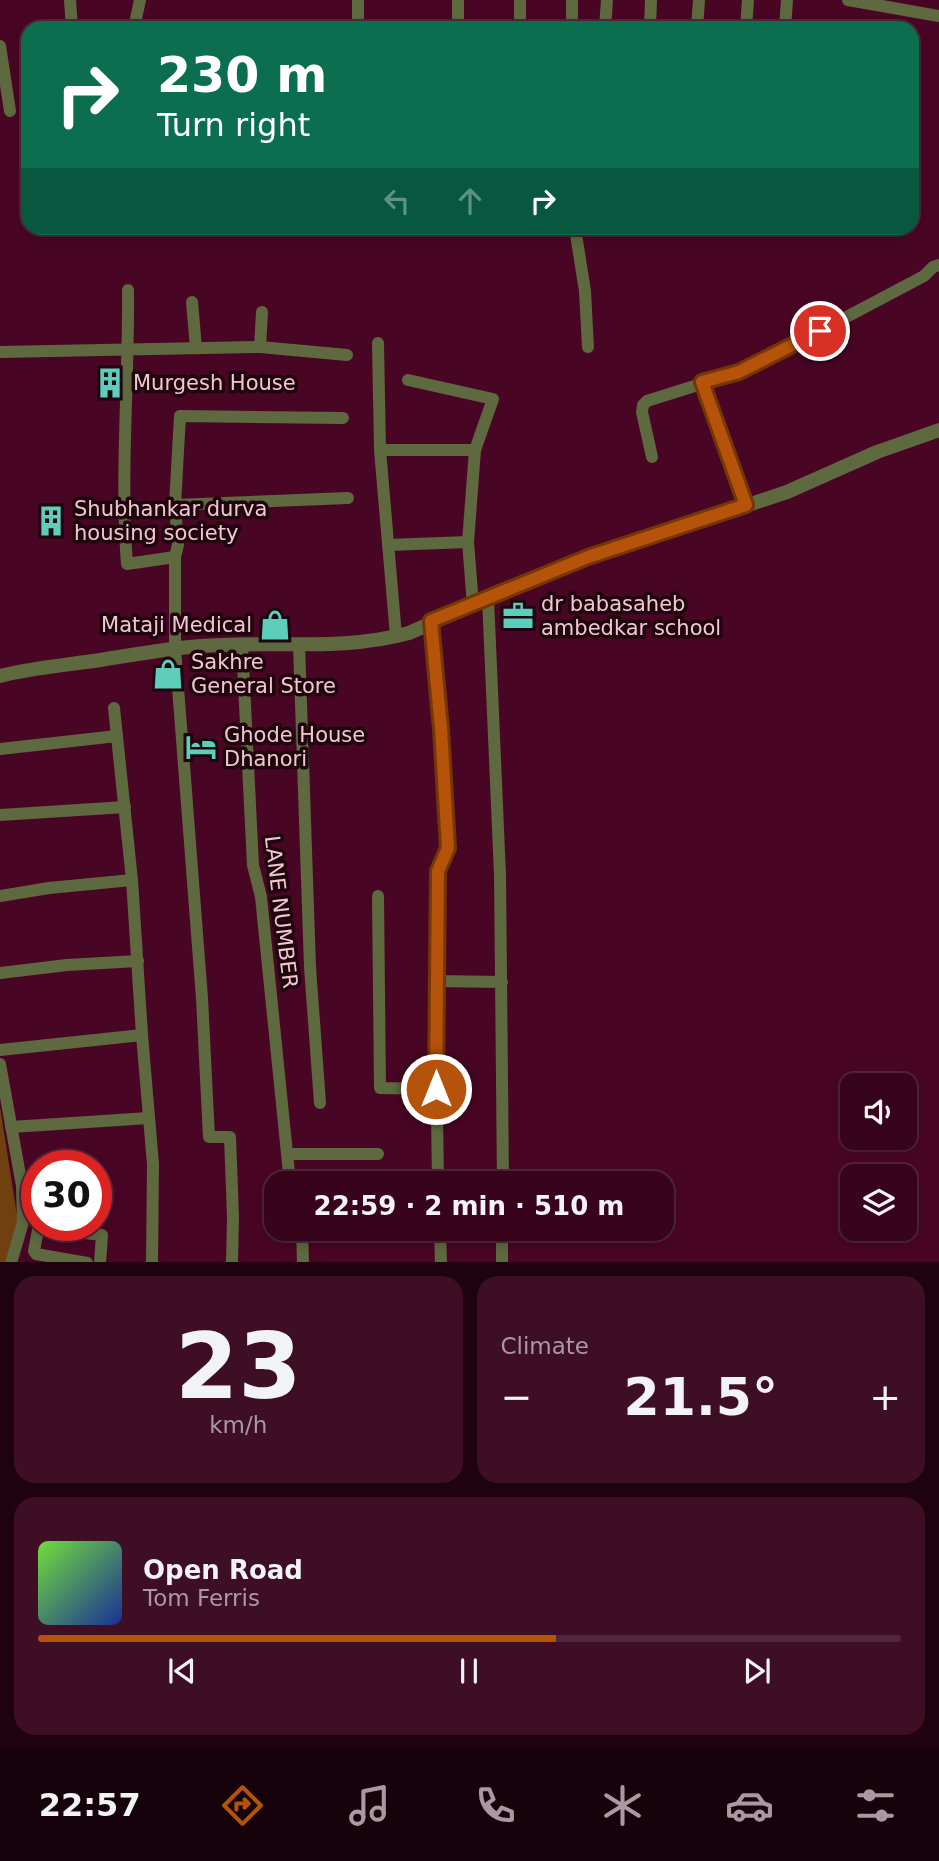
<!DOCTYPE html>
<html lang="en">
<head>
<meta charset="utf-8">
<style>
	:root { --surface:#37041b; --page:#3e0e24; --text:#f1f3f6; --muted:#aa98a3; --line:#51253a; --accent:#b45309 }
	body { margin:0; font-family:"DejaVu Sans",sans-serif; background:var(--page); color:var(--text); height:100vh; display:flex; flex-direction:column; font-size:26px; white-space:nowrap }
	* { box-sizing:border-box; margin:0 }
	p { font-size:23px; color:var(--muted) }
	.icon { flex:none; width:38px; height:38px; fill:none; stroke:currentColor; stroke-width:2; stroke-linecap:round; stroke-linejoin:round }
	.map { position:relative; height:1262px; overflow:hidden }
	.drawer { display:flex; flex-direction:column; gap:14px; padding:14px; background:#1e020f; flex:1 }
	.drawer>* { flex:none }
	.hud { position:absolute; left:21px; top:21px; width:898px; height:214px; border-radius:21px; box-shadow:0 4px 10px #0003,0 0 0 2px var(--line); background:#0b6e4f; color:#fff; overflow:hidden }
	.tools { position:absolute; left:840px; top:1073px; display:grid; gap:14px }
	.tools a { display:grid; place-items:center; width:77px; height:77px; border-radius:14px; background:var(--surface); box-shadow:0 4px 10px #0003,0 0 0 2px var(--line); font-size:35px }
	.speed { position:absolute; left:21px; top:1150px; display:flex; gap:14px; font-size:35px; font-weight:700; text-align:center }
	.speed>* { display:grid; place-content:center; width:91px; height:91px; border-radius:50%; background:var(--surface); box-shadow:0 4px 10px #0003,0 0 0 2px var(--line); line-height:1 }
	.speed .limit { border:10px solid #d22; background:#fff; color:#111 }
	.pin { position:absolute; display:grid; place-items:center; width:60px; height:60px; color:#fff; margin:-30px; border:4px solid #fff; border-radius:50%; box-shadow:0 2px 7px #0007 }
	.me { position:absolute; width:77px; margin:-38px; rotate:0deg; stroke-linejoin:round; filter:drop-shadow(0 0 5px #0008) }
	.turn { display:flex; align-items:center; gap:24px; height:147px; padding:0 21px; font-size:32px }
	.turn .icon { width:91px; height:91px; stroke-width:2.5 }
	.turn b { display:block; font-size:49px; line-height:60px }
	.lanes { display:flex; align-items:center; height:66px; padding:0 21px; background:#0003; justify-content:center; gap:35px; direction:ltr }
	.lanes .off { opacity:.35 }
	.big { font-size:52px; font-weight:600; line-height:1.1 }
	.drawer .tile { flex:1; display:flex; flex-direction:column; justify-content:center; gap:10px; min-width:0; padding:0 24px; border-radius:21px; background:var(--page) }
	.drawer .dial { align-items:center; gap:0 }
	.dial b { font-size:91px; line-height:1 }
	.song { display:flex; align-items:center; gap:21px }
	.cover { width:84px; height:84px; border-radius:10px; background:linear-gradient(135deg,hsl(100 70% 55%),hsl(230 70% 35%)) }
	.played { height:7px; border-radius:4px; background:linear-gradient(90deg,var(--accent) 60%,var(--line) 60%) }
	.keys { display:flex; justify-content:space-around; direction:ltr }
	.heat { display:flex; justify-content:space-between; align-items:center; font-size:38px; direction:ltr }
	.drawer .tiles { flex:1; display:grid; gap:14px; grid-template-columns:1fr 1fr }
	.tile:last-child { grid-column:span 2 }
	.trip { position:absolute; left:264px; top:1171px; width:410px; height:70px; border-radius:21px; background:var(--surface); box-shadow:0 4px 10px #0003,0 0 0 2px var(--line); font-weight:600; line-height:70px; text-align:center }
	.dock { display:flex; height:112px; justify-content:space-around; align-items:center; background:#16020b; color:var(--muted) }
	.dock .icon { width:49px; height:49px }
	.dock .on { color:var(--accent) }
	.dock b { font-size:32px; color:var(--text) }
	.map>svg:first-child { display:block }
	.green { fill:#704010 }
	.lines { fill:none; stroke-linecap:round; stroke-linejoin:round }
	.minor { stroke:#5e693f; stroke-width:12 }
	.tertiary { stroke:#5e693f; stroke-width:14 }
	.route-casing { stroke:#753606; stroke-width:18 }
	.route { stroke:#b45309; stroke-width:12 }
	.labels { text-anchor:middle; stroke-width:7; stroke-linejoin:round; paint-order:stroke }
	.poi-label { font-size:21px; fill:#f0c6d1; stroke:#1f050e; text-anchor:start }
	.street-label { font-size:21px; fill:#f0c6d1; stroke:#1f050e }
</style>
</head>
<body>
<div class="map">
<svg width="939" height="1263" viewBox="0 0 939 1263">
	<rect width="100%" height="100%" fill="#490624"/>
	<polygon class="green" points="0,1107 18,1222 5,1262 0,1263"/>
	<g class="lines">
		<g class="minor">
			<polyline points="70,0 72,28"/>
			<polyline points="520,0 520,28"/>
			<polyline points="848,0 939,16"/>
			<polyline points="134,28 140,0"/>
			<polyline points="358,28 358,0"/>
			<polyline points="458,28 458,0"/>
			<polyline points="572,28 572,0"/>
			<polyline points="605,28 607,0"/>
			<polyline points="650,28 651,0"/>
			<polyline points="697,28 699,0"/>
			<polyline points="746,28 748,0"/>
			<polyline points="785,28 787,0"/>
			<polyline points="0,46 10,111"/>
			<polyline points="575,228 585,291 588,347"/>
			<path d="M128 290C129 381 120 473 127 564L175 557"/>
			<polyline points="192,302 196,348"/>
			<polyline points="378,343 380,450 396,636"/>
			<polyline points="260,347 262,312"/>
			<polyline points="0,352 260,347 347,355"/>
			<polyline points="408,380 493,399 475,450 468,542 473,605"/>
			<polyline points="702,382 746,505"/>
			<polyline points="380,450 475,450"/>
			<polyline points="652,457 642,412 643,405 647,401 739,372 748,365 767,359 924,276 933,267 939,265"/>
			<polyline points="175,505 348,498"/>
			<polyline points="388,545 468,542"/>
			<polyline points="488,598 500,875 503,1183"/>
			<polyline points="431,622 441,729 448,848 438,871 435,981 438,1183"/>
			<polyline points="242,645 253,865 261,897 290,1183"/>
			<polyline points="299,645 310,967 320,1103"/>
			<polyline points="114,708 132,880 142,1035 153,1164 152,1263"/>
			<polyline points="0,749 117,736"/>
			<polyline points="0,815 125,807"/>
			<polyline points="0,896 49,888 132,880"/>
			<polyline points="378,896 380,1088 436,1089"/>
			<polyline points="0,973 67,965 138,961"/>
			<polyline points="435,981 502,982"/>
			<polyline points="0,1050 142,1035"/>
			<polyline points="0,1064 22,1186 23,1222 11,1263"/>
			<polyline points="11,1127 149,1118"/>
			<polyline points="288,1154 378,1154"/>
			<polyline points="302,1228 303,1263"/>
			<polyline points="440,1228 441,1263"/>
			<polyline points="87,1263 36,1254 34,1251 38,1230 42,1228 102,1235 100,1263"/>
			<polyline points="232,1263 233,1217 230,1137 209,1137 202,998 175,649 175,557 178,545 175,505 180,416 343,418"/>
			<polyline points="502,1263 502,1228"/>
		</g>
		<path class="tertiary" d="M0 676C35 667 70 665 106 659 144 653 183 646 222 645 285 642 347 650 409 633L550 571 787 492 877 452 939 430"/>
	</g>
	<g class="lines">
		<g class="route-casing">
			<polyline id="route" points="436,1089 438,871 448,848 441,729 431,621 588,557 746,505 702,382 739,372 820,331"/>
		</g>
		<use href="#route" class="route"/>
	</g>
	<defs>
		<g id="building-bare" transform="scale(2.415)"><path d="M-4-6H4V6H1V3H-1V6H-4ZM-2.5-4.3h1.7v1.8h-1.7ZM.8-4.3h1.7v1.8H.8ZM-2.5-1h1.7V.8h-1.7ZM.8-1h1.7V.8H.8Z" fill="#5ccebb" stroke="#1f050e" stroke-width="2.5" paint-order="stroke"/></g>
		<g id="office-bare" transform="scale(2.415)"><path d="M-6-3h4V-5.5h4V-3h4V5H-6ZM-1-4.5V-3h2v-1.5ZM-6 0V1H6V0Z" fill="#5ccebb" stroke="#1f050e" stroke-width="2.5" paint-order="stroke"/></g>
		<g id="shop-bare" transform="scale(2.415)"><path d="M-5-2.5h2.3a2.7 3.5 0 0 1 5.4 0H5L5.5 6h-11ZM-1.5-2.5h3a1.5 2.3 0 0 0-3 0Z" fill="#5ccebb" stroke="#1f050e" stroke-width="2.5" paint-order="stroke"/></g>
		<g id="hotel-bare" transform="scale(2.415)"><path d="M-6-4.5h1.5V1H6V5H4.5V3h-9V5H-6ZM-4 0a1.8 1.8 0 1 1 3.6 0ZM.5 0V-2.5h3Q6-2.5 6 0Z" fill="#5ccebb" stroke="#1f050e" stroke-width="2.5" paint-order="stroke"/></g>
	</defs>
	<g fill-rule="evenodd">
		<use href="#building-bare" x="110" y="383"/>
		<use href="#building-bare" x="51" y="521"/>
		<use href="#office-bare" x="518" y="616"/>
		<use href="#shop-bare" x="275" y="625"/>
		<use href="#shop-bare" x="168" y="674"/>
		<use href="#hotel-bare" x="201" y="747"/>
	</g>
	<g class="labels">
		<g class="poi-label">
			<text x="133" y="390">Murgesh House</text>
			<text x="74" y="516">Shubhankar durva<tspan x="74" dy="24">housing society</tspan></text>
			<text x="541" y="611">dr babasaheb<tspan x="541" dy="24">ambedkar school</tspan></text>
			<text x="252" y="632" text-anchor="end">Mataji Medical</text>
			<text x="191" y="669">Sakhre<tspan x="191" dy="24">General Store</tspan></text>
			<text x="224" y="742">Ghode House<tspan x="224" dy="24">Dhanori</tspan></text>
		</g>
		<g class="street-label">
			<text transform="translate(281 912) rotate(83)" y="7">LANE NUMBER</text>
		</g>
	</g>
</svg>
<div class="tools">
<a><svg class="icon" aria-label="sound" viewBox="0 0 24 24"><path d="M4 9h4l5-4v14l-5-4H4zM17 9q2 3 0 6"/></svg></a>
<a><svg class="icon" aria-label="layers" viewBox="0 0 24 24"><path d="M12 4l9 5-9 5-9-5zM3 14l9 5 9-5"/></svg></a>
</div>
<div class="speed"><div class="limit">30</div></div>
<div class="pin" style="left:820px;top:331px;background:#d93025"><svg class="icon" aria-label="arrive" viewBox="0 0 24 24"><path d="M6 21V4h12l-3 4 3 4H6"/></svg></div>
<svg class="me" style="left:436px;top:1089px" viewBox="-20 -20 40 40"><circle r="17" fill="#b45309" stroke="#fff" stroke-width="3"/><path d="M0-11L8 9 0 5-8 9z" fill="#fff"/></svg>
<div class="trip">22:59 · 2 min · 510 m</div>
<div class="hud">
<div class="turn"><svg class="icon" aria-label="right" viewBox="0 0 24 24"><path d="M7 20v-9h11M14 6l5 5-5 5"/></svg><div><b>230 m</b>Turn right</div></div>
<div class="lanes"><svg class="icon off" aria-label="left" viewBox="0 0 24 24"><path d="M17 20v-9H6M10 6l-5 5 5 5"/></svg><svg class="icon off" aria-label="ahead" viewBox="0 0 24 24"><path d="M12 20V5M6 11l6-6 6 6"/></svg><svg class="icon" aria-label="right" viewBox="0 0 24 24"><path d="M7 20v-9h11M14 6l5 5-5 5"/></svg></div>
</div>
</div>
<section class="drawer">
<div class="tiles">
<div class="tile dial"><b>23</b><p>km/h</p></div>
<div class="tile"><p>Climate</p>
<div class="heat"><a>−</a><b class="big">21.5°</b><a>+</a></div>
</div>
<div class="tile">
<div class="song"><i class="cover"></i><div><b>Open Road</b><p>Tom Ferris</p></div></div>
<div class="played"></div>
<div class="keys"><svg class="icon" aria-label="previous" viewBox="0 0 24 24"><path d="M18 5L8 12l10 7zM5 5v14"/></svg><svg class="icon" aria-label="pause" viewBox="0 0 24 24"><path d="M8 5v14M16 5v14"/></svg><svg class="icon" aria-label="next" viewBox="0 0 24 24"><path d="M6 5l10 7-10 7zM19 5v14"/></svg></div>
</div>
</div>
</section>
<nav class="dock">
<b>22:57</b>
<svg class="icon on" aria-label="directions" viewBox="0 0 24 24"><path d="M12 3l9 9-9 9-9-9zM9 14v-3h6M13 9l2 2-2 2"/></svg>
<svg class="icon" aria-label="music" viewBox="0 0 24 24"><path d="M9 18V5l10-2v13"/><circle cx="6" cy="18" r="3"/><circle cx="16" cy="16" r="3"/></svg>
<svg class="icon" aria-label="phone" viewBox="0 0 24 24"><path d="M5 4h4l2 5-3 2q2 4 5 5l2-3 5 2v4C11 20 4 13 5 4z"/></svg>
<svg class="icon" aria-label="climate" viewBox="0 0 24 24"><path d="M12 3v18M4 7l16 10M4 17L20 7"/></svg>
<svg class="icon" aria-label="car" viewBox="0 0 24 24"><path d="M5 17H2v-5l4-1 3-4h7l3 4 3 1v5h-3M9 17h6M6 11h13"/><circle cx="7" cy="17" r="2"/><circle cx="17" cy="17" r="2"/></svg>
<svg class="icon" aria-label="filters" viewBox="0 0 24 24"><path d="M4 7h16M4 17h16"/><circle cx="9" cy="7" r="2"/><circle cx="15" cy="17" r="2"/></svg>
</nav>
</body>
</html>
